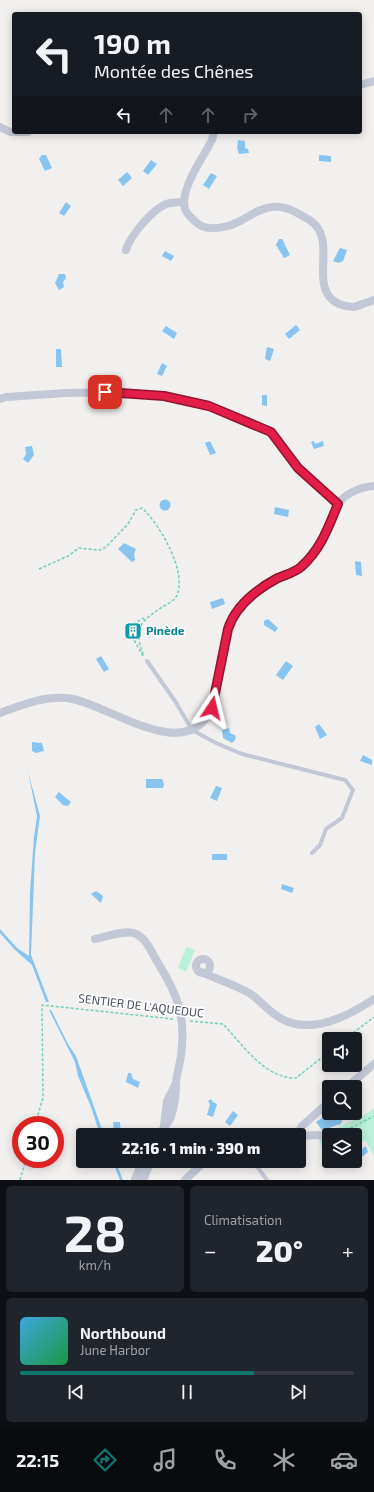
<!DOCTYPE html>
<html lang="fr">
<head>
<meta charset="utf-8">
<style>
	:root { --surface:#171b24; --page:#20242c; --text:#f1f3f6; --muted:#9ea1a6; --line:#363941; --accent:#0f766e }
	body { margin:0; font-family:"Exo 2",sans-serif; background:var(--page); color:var(--text); height:100vh; display:flex; flex-direction:column; font-size:15px; white-space:nowrap }
	* { box-sizing:border-box; margin:0 }
	p { font-size:13px; color:var(--muted) }
	.icon { flex:none; width:22px; height:22px; fill:none; stroke:currentColor; stroke-width:2; stroke-linecap:round; stroke-linejoin:round }
	.map { position:relative; height:1180px; overflow:hidden }
	.details { display:flex; flex-direction:column; gap:6px; padding:6px; background:#0d0f14; flex:1 }
	.details>* { flex:none }
	.top-card { position:absolute; left:12px; top:12px; width:350px; height:122px; border-radius:4px; box-shadow:0 2px 10px #0003; background:#171b24; color:var(--text); overflow:hidden }
	.fabs { position:absolute; left:322px; top:1032px; display:grid; gap:8px }
	.fabs a { display:grid; place-items:center; width:40px; height:40px; border-radius:4px; background:var(--surface); box-shadow:0 2px 10px #0003; font-size:20px }
	.speed { position:absolute; left:12px; top:1116px; display:flex; gap:8px; font-size:20px; font-weight:700; text-align:center }
	.speed>* { display:grid; place-content:center; width:52px; height:52px; border-radius:50%; background:var(--surface); box-shadow:0 2px 10px #0003; line-height:1 }
	.speed .limit { border:6px solid #d22; background:#fff; color:#111 }
	.pin { position:absolute; display:grid; place-items:center; width:34px; height:34px; color:#fff; margin:-17px; border-radius:8px; box-shadow:0 2px 6px #0006 }
	.me { position:absolute; width:44px; margin:-22px; rotate:10deg; stroke-linejoin:round; filter:drop-shadow(0 0 3px #0008) }
	.turn { display:flex; align-items:center; gap:14px; height:84px; padding:0 16px; font-size:18px }
	.turn .icon { width:52px; height:52px; stroke-width:2.5 }
	.turn b { display:block; font-size:28px; line-height:34px }
	.lanes { display:flex; align-items:center; height:38px; padding:0 16px; background:#0003; justify-content:center; gap:20px; direction:ltr }
	.lanes .off { opacity:.35 }
	.big { font-size:30px; font-weight:800; line-height:1.1 }
	.details .widget { flex:1; display:flex; flex-direction:column; justify-content:center; gap:6px; min-width:0; padding:0 14px; border-radius:6px; background:var(--page) }
	.details .dial { align-items:center; gap:0 }
	.dial b { font-size:52px; line-height:1 }
	.song { display:flex; align-items:center; gap:12px }
	.cover { width:48px; height:48px; border-radius:6px; background:linear-gradient(135deg,hsl(200 70% 55%),hsl(140 70% 35%)) }
	.played { height:4px; border-radius:2px; background:linear-gradient(90deg,var(--accent) 70%,var(--line) 70%) }
	.keys { display:flex; justify-content:space-around; direction:ltr }
	.heat { display:flex; justify-content:space-between; align-items:center; font-size:22px; direction:ltr }
	.details .tiles { flex:1; display:grid; gap:6px; grid-template-columns:1fr 1fr }
	.widget:last-child { grid-column:span 2 }
	.trip { position:absolute; left:76px; top:1128px; width:230px; height:40px; border-radius:4px; background:var(--surface); box-shadow:0 2px 10px #0003; font-weight:800; line-height:40px; text-align:center }
	.dock { display:flex; height:64px; justify-content:space-around; align-items:center; background:#090b0e; color:var(--muted) }
	.dock .icon { width:28px; height:28px }
	.dock .current { color:var(--accent) }
	.dock b { font-size:18px; color:var(--text) }
	.map>svg:first-child { display:block }
	.green { fill:#bbf1db }
	.water { fill:#87c5f0 }
	.lines { fill:none; stroke-linecap:round; stroke-linejoin:round }
	.path { stroke:#72d0b5; stroke-width:1.5; stroke-dasharray:3 2; stroke-linecap:butt }
	.lane { stroke:#c2c8d5; stroke-width:4 }
	.street { stroke:#c2c8d5; stroke-width:8 }
	.route-casing { stroke:#92132f; stroke-width:10 }
	.route { stroke:#e11d48; stroke-width:7 }
	.labels { text-anchor:middle; stroke-width:3.5; stroke-linejoin:round; paint-order:stroke }
	.culture-label { font-size:12px; font-weight:bold; fill:#0d838f; stroke:#fff; text-anchor:start }
	.street-label { font-size:12px; fill:#464e5d; stroke:#fff }
</style>
</head>
<body>
<div class="map">
<svg width="374" height="1180" viewBox="0 0 374 1180">
	<rect width="100%" height="100%" fill="#f2efef"/>
	<g class="green">
		<polygon points="186,947 195,950 186,972 178,968"/>
		<path d="M374 1108V1156L365 1140 355 1147V1135H329V1148L323 1151 319 1140C324 1136 329 1132 335 1129 348 1121 363 1119 374 1108Z"/>
	</g>
	<g class="water">
		<polygon points="238,140 245,141 245,148 248,149 249,153 239,154 237,148"/>
		<polygon points="42,155 46,155 52,168 45,171 39,159"/>
		<polygon points="319,155 331,156 331,162 319,161"/>
		<polygon points="151,160 157,164 148,175 143,171"/>
		<polygon points="127,172 132,178 123,186 118,180"/>
		<polygon points="211,173 217,176 209,189 203,185"/>
		<polygon points="66,202 71,206 64,216 59,213"/>
		<polygon points="279,239 282,239 290,255 284,258 276,245"/>
		<polygon points="340,248 347,250 343,261 338,263 333,261"/>
		<polygon points="165,251 174,256 171,261 162,256"/>
		<polygon points="59,274 65,274 66,278 63,282 64,287 59,290 55,283"/>
		<polygon points="296,325 300,330 289,339 285,334"/>
		<polygon points="166,326 177,333 174,339 162,331"/>
		<polygon points="267,347 274,349 270,361 265,359"/>
		<polygon points="56,349 61,349 62,367 56,367"/>
		<polygon points="162,363 167,366 162,376 157,374"/>
		<polygon points="262,395 267,395 267,406 262,405"/>
		<polygon points="210,441 216,453 210,455 205,443"/>
		<polygon points="314,441 315,444 323,441 324,446 314,449 311,442"/>
		<polygon points="32,446 34,455 28,463 23,459 26,454 25,447"/>
		<circle cx="165" cy="505" r="5.5"/>
		<polygon points="275,507 289,510 288,517 274,514"/>
		<polygon points="124,543 136,549 134,554 135,560 132,562 118,549"/>
		<polygon points="355,561 361,562 362,576 356,575"/>
		<polygon points="223,598 225,604 212,609 210,602"/>
		<polygon points="268,619 278,628 275,632 264,625 264,621"/>
		<polygon points="101,656 109,669 104,672 96,659"/>
		<polygon points="286,661 293,666 283,680 276,675"/>
		<polygon points="319,724 327,735 320,739 315,727"/>
		<polygon points="229,728 230,733 236,736 235,740 232,743 223,738 222,730"/>
		<polygon points="32,742 42,743 44,751 36,753 32,751"/>
		<polygon points="363,755 372,760 372,765 360,761"/>
		<polygon points="28,772 40,816 35,853 31,955 49,1002 46,1002 32,965 14,949 0,933 0,929 17,948 29,956 30,892 34,837 37,816"/>
		<polygon points="146,779 162,779 164,784 163,788 146,788"/>
		<polygon points="216,786 222,788 217,801 210,798"/>
		<polygon points="59,792 71,802 68,806 63,805 55,797"/>
		<rect x="212" y="854" width="15" height="6"/>
		<polygon points="282,884 294,888 292,893 281,889"/>
		<polygon points="96,891 103,896 101,903 91,894"/>
		<polygon points="49,1010 51,1010 68,1044 76,1056 104,1135 100,1135 91,1107 78,1076 75,1062"/>
		<polygon points="128,1073 131,1073 133,1079 140,1082 138,1088 126,1082"/>
		<polygon points="211,1099 213,1102 217,1104 213,1117 207,1115 210,1104 208,1101"/>
		<polygon points="233,1111 238,1115 230,1126 225,1122"/>
		<polygon points="337,1116 342,1120 341,1124 322,1130 316,1122 322,1118 333,1120"/>
		<polygon points="113,1122 120,1122 121,1135 112,1135 114,1133"/>
		<polygon points="366,1146 368,1152 358,1160 355,1154"/>
		<polygon points="104,1161 109,1161 117,1165 123,1180 120,1180 115,1167"/>
	</g>
	<g class="lines">
		<g class="path">
			<path d="M39 569 68 556 79 548 100 550 106 547 128 524 136 510 142 508C159 523 189 574 176 597 173 601 168 604 164 606 141 621 132 627 144 656"/>
			<polyline points="143,656 127,627 144,618"/>
			<path d="M190 1021 223 1024C242 1044 265 1079 296 1078L329 1052"/>
			<polyline points="345,1039 374,1017"/>
			<polyline points="35,1125 43,1098 42,1005 173,1019"/>
			<polyline points="336,1132 353,1127 374,1116"/>
			<polyline points="20,1180 26,1159"/>
		</g>
		<g class="lane">
			<polyline points="147,661 175,701 192,730 216,743 242,754 345,780 353,790 342,818 326,829 320,845 312,853"/>
			<polyline points="253,1161 267,1180"/>
		</g>
		<g class="street">
			<polyline points="360,85 374,81"/>
			<polyline points="0,127 10,132 28,132"/>
			<path d="M214 132 212 140C204 156 179 190 185 209 187 214 192 219 197 223 205 230 217 229 228 226 243 222 257 208 272 207 286 205 300 214 311 221 339 241 306 289 339 304 344 306 349 307 354 307 361 305 367 302 374 300"/>
			<path d="M126 250C130 236 152 210 166 204 172 202 178 202 184 202"/>
			<polyline points="0,399 6,397 66,393 117,392 164,396 209,406 271,432 298,468 338,504"/>
			<path d="M0 713C22 705 43 696 67 698 106 702 182 764 210 712 215 703 215 692 217 682 220 664 224 647 228 629 235 607 256 590 276 579 284 575 294 573 301 567 320 549 328 528 338 504 346 493 360 487 374 486"/>
			<path d="M95 939C106 937 123 930 134 933 147 938 151 952 158 963 178 995 186 1017 181 1055 180 1064 177 1073 176 1082 176 1095 175 1105 171 1117 168 1124 162 1129 159 1135"/>
			<circle cx="203" cy="966" r="7"/>
			<path d="M201 972C216 979 234 984 249 993 260 1000 268 1011 280 1018 311 1036 348 1016 374 999"/>
			<polyline points="347,1087 374,1064"/>
			<polyline points="164,1125 167,1101 175,1085"/>
			<polyline points="297,1135 302,1126 329,1102"/>
			<polyline points="299,1136 318,1135 329,1137"/>
			<polyline points="135,1180 142,1161"/>
			<polyline points="143,1180 151,1161"/>
			<polyline points="185,1180 205,1161"/>
		</g>
	</g>
	<g class="lines">
		<g class="route-casing">
			<path id="route" d="M105 392 164 396 209 406 271 432 298 468 338 504C328 528 321 549 301 567 294 573 284 575 276 579 256 590 235 607 228 629L212 708"/>
		</g>
		<use href="#route" class="route"/>
	</g>
	<defs>
		<g id="building-square" transform="scale(0.9)"><rect x="-9" y="-9" width="18" height="18" rx="4" fill="#0f9aa8" stroke="#fff"/><path d="M-4-6H4V6H1V3H-1V6H-4ZM-2.5-4.3h1.7v1.8h-1.7ZM.8-4.3h1.7v1.8H.8ZM-2.5-1h1.7V.8h-1.7ZM.8-1h1.7V.8H.8Z" fill="#fff"/></g>
	</defs>
	<g fill-rule="evenodd">
		<use href="#building-square" x="133" y="631"/>
	</g>
	<g class="labels">
		<g class="culture-label">
			<text x="146" y="635">Pinède</text>
		</g>
		<g class="street-label">
			<text transform="translate(141 1006) rotate(7)" y="4">SENTIER DE L'AQUEDUC</text>
		</g>
	</g>
</svg>
<div class="fabs">
<a><svg class="icon" aria-label="sound" viewBox="0 0 24 24"><path d="M4 9h4l5-4v14l-5-4H4zM17 9q2 3 0 6"/></svg></a>
<a><svg class="icon" aria-label="search" viewBox="0 0 24 24"><circle cx="10" cy="10" r="6"/><path d="M15 15l6 6"/></svg></a>
<a><svg class="icon" aria-label="layers" viewBox="0 0 24 24"><path d="M12 4l9 5-9 5-9-5zM3 14l9 5 9-5"/></svg></a>
</div>
<div class="speed"><div class="limit">30</div></div>
<div class="pin" style="left:105px;top:392px;background:#d93025"><svg class="icon" aria-label="arrive" viewBox="0 0 24 24"><path d="M6 21V4h12l-3 4 3 4H6"/></svg></div>
<svg class="me" style="left:212px;top:708px" viewBox="-20 -20 40 40"><path d="M0-17L14 15 0 8-14 15z" fill="#e11d48" stroke="#fff" stroke-width="4"/></svg>
<div class="trip">22:16 · 1 min · 390 m</div>
<div class="top-card">
<div class="turn"><svg class="icon" aria-label="left" viewBox="0 0 24 24"><path d="M17 20v-9H6M10 6l-5 5 5 5"/></svg><div><b>190 m</b>Montée des Chênes</div></div>
<div class="lanes"><svg class="icon" aria-label="left" viewBox="0 0 24 24"><path d="M17 20v-9H6M10 6l-5 5 5 5"/></svg><svg class="icon off" aria-label="ahead" viewBox="0 0 24 24"><path d="M12 20V5M6 11l6-6 6 6"/></svg><svg class="icon off" aria-label="ahead" viewBox="0 0 24 24"><path d="M12 20V5M6 11l6-6 6 6"/></svg><svg class="icon off" aria-label="right" viewBox="0 0 24 24"><path d="M7 20v-9h11M14 6l5 5-5 5"/></svg></div>
</div>
</div>
<section class="details">
<div class="tiles">
<div class="widget dial"><b>28</b><p>km/h</p></div>
<div class="widget"><p>Climatisation</p>
<div class="heat"><a>−</a><b class="big">20°</b><a>+</a></div>
</div>
<div class="widget">
<div class="song"><i class="cover"></i><div><b>Northbound</b><p>June Harbor</p></div></div>
<div class="played"></div>
<div class="keys"><svg class="icon" aria-label="previous" viewBox="0 0 24 24"><path d="M18 5L8 12l10 7zM5 5v14"/></svg><svg class="icon" aria-label="pause" viewBox="0 0 24 24"><path d="M8 5v14M16 5v14"/></svg><svg class="icon" aria-label="next" viewBox="0 0 24 24"><path d="M6 5l10 7-10 7zM19 5v14"/></svg></div>
</div>
</div>
</section>
<nav class="dock">
<b>22:15</b>
<svg class="icon current" aria-label="directions" viewBox="0 0 24 24"><path d="M12 3l9 9-9 9-9-9zM9 14v-3h6M13 9l2 2-2 2"/></svg>
<svg class="icon" aria-label="music" viewBox="0 0 24 24"><path d="M9 18V5l10-2v13"/><circle cx="6" cy="18" r="3"/><circle cx="16" cy="16" r="3"/></svg>
<svg class="icon" aria-label="phone" viewBox="0 0 24 24"><path d="M5 4h4l2 5-3 2q2 4 5 5l2-3 5 2v4C11 20 4 13 5 4z"/></svg>
<svg class="icon" aria-label="climate" viewBox="0 0 24 24"><path d="M12 3v18M4 7l16 10M4 17L20 7"/></svg>
<svg class="icon" aria-label="car" viewBox="0 0 24 24"><path d="M5 17H2v-5l4-1 3-4h7l3 4 3 1v5h-3M9 17h6M6 11h13"/><circle cx="7" cy="17" r="2"/><circle cx="17" cy="17" r="2"/></svg>
</nav>
</body>
</html>
